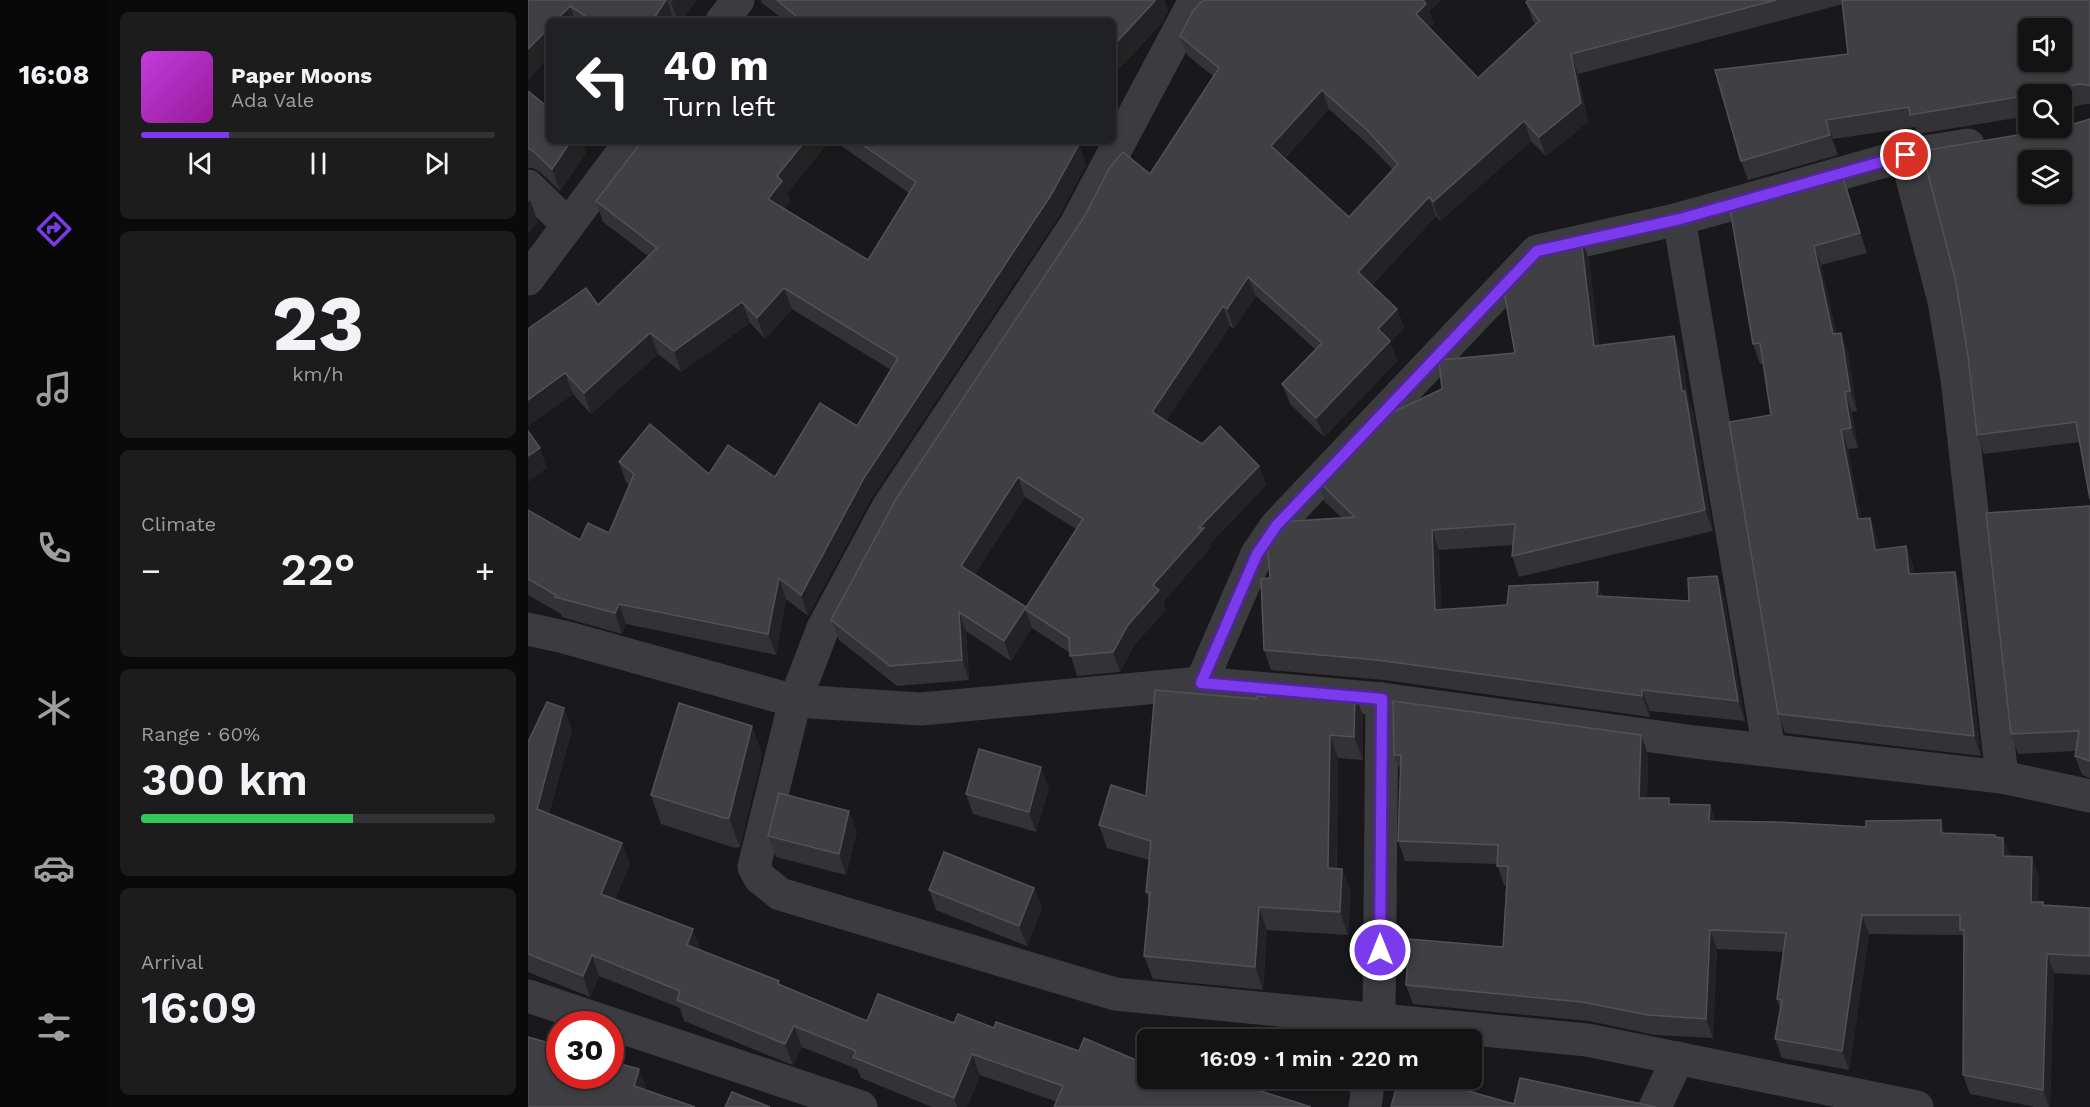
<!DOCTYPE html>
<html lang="en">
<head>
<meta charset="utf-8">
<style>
	:root { --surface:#131314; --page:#1c1c1d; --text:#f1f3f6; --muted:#9d9ea0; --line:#323234; --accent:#7c3aed }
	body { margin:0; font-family:"Work Sans",sans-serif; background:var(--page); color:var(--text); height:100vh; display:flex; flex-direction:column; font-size:22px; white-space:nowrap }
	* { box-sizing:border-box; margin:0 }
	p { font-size:20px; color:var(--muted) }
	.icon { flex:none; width:33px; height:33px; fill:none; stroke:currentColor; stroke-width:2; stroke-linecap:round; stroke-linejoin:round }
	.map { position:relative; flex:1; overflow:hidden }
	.panel { display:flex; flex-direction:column; gap:12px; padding:12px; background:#0a0a0b; width:420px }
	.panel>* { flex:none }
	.hud { position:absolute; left:18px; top:18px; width:570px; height:126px; border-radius:9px; box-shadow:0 3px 9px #0003,0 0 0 2px var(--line); background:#202124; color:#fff; overflow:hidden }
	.controls { position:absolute; left:1490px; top:18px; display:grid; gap:12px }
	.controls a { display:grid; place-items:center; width:54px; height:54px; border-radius:9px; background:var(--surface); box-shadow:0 3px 9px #0003,0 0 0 2px var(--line); font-size:30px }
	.speed { position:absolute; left:18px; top:1011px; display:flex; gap:12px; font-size:30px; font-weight:700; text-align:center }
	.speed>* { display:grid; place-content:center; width:78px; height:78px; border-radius:50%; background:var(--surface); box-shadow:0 3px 9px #0003,0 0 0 2px var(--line); line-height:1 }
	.speed .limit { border:9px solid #d22; background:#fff; color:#111 }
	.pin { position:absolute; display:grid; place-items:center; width:51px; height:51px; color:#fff; margin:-26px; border:3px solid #fff; border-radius:50%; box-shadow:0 2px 6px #0007 }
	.me { position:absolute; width:66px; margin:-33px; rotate:0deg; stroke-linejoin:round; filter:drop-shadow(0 0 4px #0008) }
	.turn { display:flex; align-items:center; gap:21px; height:126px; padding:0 18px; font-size:27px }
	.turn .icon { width:78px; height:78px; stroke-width:2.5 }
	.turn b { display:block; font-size:42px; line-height:51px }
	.big { font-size:45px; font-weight:600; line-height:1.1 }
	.panel .card { flex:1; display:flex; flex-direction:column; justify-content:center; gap:9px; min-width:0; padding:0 21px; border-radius:9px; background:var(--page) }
	.panel .dial { align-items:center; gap:0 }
	.dial b { font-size:78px; line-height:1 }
	.song { display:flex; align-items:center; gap:18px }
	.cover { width:72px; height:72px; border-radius:9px; background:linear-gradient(135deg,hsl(290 70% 55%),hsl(300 70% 35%)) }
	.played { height:6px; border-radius:3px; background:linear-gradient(90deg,var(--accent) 25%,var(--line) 25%) }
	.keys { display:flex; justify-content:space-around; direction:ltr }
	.heat { display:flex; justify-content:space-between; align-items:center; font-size:33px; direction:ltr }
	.charge { height:9px; border-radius:4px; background:linear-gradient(90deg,#34c759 60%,var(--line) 0) }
	.trip { position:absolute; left:609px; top:1029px; width:345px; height:60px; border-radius:9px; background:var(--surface); box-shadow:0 3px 9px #0003,0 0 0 2px var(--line); font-weight:600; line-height:60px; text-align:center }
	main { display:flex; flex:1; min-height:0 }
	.tabs { display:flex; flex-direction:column; width:108px; justify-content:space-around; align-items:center; background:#080808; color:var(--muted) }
	.tabs .icon { width:42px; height:42px }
	.tabs .selected { color:var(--accent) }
	.tabs b { font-size:27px; color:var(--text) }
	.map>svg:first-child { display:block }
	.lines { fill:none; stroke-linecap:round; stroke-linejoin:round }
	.minor { stroke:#3b3b40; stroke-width:33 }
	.wall { fill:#333236; fill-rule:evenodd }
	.shaded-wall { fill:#232325 }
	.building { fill:#404044; stroke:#515257; stroke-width:1.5; fill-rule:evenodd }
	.route-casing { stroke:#51269a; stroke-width:15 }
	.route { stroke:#7c3aed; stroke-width:10 }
</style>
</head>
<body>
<main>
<nav class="tabs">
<b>16:08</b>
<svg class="icon selected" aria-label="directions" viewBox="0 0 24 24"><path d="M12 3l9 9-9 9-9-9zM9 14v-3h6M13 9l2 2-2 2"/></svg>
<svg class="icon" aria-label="music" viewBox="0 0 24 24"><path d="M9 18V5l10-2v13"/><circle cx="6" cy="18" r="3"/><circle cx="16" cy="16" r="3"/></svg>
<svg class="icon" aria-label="phone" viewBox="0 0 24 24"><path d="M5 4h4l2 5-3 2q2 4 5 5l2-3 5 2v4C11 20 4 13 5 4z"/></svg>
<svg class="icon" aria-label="climate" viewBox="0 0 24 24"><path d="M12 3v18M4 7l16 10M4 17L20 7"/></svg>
<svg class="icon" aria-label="car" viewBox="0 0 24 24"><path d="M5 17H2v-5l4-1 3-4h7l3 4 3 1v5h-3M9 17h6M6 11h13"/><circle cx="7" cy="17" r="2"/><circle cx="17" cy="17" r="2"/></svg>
<svg class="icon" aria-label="filters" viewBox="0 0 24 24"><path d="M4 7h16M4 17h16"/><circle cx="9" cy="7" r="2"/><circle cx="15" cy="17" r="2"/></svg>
</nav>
<section class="panel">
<div class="card">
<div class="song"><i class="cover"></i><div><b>Paper Moons</b><p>Ada Vale</p></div></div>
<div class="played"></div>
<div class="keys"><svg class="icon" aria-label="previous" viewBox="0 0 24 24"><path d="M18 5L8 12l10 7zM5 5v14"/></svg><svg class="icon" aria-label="pause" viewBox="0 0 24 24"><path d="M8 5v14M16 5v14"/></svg><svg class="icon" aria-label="next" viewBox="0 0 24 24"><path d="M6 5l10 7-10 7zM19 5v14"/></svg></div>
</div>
<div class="card dial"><b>23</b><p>km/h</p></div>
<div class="card"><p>Climate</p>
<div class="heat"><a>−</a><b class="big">22°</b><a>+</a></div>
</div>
<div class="card"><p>Range · 60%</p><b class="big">300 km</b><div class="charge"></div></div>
<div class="card"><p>Arrival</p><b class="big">16:09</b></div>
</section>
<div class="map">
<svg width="1562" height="1107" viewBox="0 0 1562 1107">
	<rect width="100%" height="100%" fill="#19191b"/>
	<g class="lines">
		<g class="minor">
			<polyline points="667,0 547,226 359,509 295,628 267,701 226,867 232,878 252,894 587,994 1059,1040 1389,1107"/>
			<polyline points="194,21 210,0"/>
			<polyline points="1378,155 1416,301 1429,379 1474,777"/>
			<polyline points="0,186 40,225"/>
			<polyline points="1151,219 1241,750"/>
			<polyline points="0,279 103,141"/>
			<polyline points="0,629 36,637 267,701 393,709 673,683 854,699 1167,742 1474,777 1562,796"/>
			<polyline points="673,683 729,554 748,526 1009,251 1151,219 1378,155 1440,145"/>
			<polyline points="0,996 333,1107"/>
			<polyline points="848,1040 851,1019 854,699"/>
			<polyline points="837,1107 841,1078"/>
			<polyline points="1127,1107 1150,1058"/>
		</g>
	</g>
	<g class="wall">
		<polygon points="0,0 169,0 153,21 21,21"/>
		<polygon points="233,0 636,0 640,11 633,24 585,75 585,21 257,21 233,2"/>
		<path d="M675 0H913L901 11 906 23 901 27 950 78 1007 24 1005 21 998 2 1000 0H1562V104H1557L1533 110V94H1500V116L1390 134 1387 127 1305 139 1310 155 1220 180 1213 161 1320 54 1315 4 1050 74 1060 122 1018 156 1003 141 912 221 908 216 844 285 869 309 876 328 862 342 869 361 796 437 762 404 754 384 788 350 728 296 706 329 702 326 638 421 674 444 731 466 738 485 682 544 683 547 635 602 638 610 607 644 592 672 549 676 542 653 504 628 483 661 438 631 441 680 369 686 311 640 303 620 622 174 686 77 659 55 652 36ZM801 109 847 151 865 170 821 217 757 158ZM497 497 548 529 498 607 447 574Z"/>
		<polygon points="0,91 58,153 32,191 13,173 5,168 0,168"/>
		<polygon points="1560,121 1552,442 1456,454 1449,435 1532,128"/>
		<polygon points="114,141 302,141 259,193 262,201 256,209 340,260 381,193 306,141 547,141 551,144 558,165 531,216 343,499 280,616 258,599 248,655 98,624 94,634 34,617 33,614 0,595 0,510 52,540 81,533 102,485 98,482 91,462 181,474 247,477 329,426 363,370 264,309 237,339 222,323 153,372 130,354 63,414 45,394 0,426 0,329 70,305 120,256 75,222 68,201"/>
		<polygon points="1313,171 1320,191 1339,253 1293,265 1308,333 1320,352 1329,411 1324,412 1330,448 1320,449 1333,518 1349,537 1351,550 1378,546 1385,565 1386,574 1427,572 1434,591 1453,756 1257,733 1250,714 1243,415 1235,363 1232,364 1225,344"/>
		<polygon points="1061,259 1071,345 1154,356 1160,398 1165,411 1185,531 991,577 984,556 985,545 911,550 913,610 1075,597 1161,601 1196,597 1217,721 1122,711 1122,717 856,680 743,670 736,650 742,578 814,518 797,502 790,481 914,389 987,353"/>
		<polygon points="1562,506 1562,778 1554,775 1547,756 1548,751 1490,754 1483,734"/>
		<polygon points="835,716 835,760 810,758 809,869 814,869 823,892 820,935 739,930 735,990 625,979 616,956 621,901 618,892 621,860 579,848 571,825 618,796"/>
		<polygon points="224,726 234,755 212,847 207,848 133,824 123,795"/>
		<polygon points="44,729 21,814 94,843 102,864 87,899 173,950 252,986 339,1021 426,1023 466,1028 620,1078 727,1078 730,1087 529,1102 452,1075 439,1107 404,1107 333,1078 329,1069 274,1047 265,1065 252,1060 156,1021 152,1008 71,976 62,997 0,972 0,742"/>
		<polygon points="1113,735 1120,755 1119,798 1143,804 1182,805 1188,822 1418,833 1467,835 1468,837 1475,838 1482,856 1511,876 1510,902 1515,902 1516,905 1562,908 1562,975 1526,973 1522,1107 1507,1107 1442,1094 1435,1075 1436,939 1434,935 1341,934 1321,1070 1254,1058 1247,1039 1252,1009 1249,999 1255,952 1189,949 1185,1038 1127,1035 1061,1021 885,1004 878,985 975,947 978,885 976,885 969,864 877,861 870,841 873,772 866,755"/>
		<polygon points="521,788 508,832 445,814 438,794"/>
		<polygon points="329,831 318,875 248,857 240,836"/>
		<polygon points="506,888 514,908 499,946 408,910 401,890"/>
	</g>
	<g class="shaded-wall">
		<polygon points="139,0 146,21 124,21"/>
		<polygon points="145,0 169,0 153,21 150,21 143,3"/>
		<polygon points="627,0 636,0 640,11 633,24 585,75 585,46"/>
		<polygon points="892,0 913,0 901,11 906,23 895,33 888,14"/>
		<polygon points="42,6 47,21 27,21"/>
		<polygon points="21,28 21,58 0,80 0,49"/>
		<polygon points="1043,54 1050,74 1060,122 1018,156 1011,137"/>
		<polygon points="794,90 801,109 750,165 743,146"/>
		<polygon points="1298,120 1305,139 1310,155 1302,135"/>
		<polygon points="996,121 1003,141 912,221 905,202"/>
		<polygon points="43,141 54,141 58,153 32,191 24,169"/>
		<polygon points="277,141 302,141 259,193 262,201 247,220 240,199 249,176"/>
		<polygon points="551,144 558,165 531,216 343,499 280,616 273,595 336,478"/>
		<polygon points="1313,171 1320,191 1339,253 1332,233"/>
		<polygon points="901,197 908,216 837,292 830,272"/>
		<polygon points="2,200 10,222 0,234 0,202"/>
		<polygon points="1053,238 1061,259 1074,366 1066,346"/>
		<polygon points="1286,246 1293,265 1312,353 1305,334"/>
		<polygon points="720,277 728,296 706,329 699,309"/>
		<polygon points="256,288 264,309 237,339 229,318"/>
		<polygon points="214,302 222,323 153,372 146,351"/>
		<polygon points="695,306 702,326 631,432 624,412"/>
		<polygon points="869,309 876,328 862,342 869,361 796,437 788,418 850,329"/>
		<polygon points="122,333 130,354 63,414 56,393"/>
		<polygon points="1313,333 1320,352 1329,411 1322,391"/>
		<polygon points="1146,336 1154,356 1160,398 1165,411 1185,531 1177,510 1154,391"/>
		<polygon points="37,373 45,394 0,426 0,400"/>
		<polygon points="1317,392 1324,412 1330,448 1323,428"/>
		<polygon points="1313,430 1320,449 1337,538 1330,519"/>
		<polygon points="12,448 19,468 0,482 0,456"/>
		<polygon points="731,466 738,485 682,544 683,547 635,602 638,610 607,644 592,672 585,652 600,625 625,585 671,528"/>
		<polygon points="490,477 497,497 440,585 433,566"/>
		<polygon points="1342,518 1349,537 1355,570 1347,550"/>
		<polygon points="904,530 911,550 914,630 907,610"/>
		<polygon points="1378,546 1385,565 1388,594 1381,574"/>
		<polygon points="1427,572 1434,591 1453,756 1446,736"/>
		<polygon points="1189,576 1196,597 1217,721 1210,701"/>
		<polygon points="251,578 258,599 248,655 240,634"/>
		<polygon points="1070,582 1077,603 1069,596"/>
		<polygon points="91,604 98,624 94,634 87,613"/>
		<polygon points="497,609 504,628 483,661 476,641"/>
		<polygon points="431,612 438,631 441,680 434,660"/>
		<polygon points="1114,690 1122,711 1122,717 1114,696"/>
		<polygon points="827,694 835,716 835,760 826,737"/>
		<polygon points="36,708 44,729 16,830 9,809"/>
		<polygon points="224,726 234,755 212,847 201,818"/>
		<polygon points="802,735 810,758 808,891 800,868"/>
		<polygon points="1113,735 1120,755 1119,817 1111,798"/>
		<polygon points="513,767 521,788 508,832 501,812"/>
		<polygon points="1182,805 1189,824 1181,821"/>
		<polygon points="321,811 329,831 318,875 311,854"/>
		<polygon points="1413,820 1420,839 1413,833"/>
		<polygon points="1475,838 1482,857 1475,856"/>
		<polygon points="94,843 102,864 81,915 73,894"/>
		<polygon points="1504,857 1511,876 1510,921 1503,902"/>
		<polygon points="814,869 823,892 820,935 812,912"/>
		<polygon points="506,888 514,908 499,946 491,926"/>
		<polygon points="731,907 739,930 735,990 727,967"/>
		<polygon points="1334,915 1341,934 1321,1070 1314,1051"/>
		<polygon points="165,929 173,950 159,945"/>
		<polygon points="1182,930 1189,949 1185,1038 1178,1019"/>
		<polygon points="1519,954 1526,973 1522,1107 1521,1107 1515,1090"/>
		<polygon points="64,955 71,976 62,997 55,976"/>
		<polygon points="266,1026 274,1047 265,1065 257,1044"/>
		<polygon points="444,1054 452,1075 439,1107 429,1107 426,1098"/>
		<polygon points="111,1069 118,1088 113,1105 106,1086"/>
		<polygon points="719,1078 727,1078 730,1087 724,1107 717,1086"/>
	</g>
	<g class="building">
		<polygon points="0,0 138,0 124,21 65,21 42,6 27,21 21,21 21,28 0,49"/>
		<polygon points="249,0 627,0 625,3 585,46 585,21 265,21 269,17"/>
		<path d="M675 0H895L898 4 888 14 950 78 1011 21 998 2 1000 0H1248L1043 54 1053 103 1011 137 996 121 905 202 901 197 830 272 869 309 850 329 862 341 788 418 754 384 794 343 720 277 699 309 695 306 624 412 674 444 692 426 731 466 671 528H676L625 585 631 590 600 625 585 652 542 656 541 638 497 609 555 519 490 477 433 566 498 607 476 641 431 612 434 660 362 666 303 620 368 499 556 217 582 167 595 152 622 174 691 68 652 36 665 11ZM794 90 840 131 870 164 821 217 743 146Z"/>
		<path d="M1314 0H1562V86L1560 85 1550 84 1525 91 1382 115 1381 107 1298 120 1302 135 1213 161 1187 70 1320 54ZM1500 28H1533V62H1500Z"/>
		<polygon points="0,91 21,108 21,141 43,141 24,169 5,151 0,148"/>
		<path d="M1562 119V499L1548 422 1449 435 1440 356 1427 278 1394 151 1532 128ZM1500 160H1533V194H1500Z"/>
		<polygon points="114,141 277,141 249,176 254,181 240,199 340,260 388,182 329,141 547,141 551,144 523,195 336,478 273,595 251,578 240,634 91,604 87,613 27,597 28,595 0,579 0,510 52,540 60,523 81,533 106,474 91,462 122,424 181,474 200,445 247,477 292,403 329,426 370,358 256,288 229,318 214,302 146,351 122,333 56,393 37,373 0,400 0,329 58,288 70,305 129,248 68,201"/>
		<polygon points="1313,171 1332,233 1286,246 1305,334 1313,333 1322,391 1317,392 1323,428 1313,430 1330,519 1342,518 1347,550 1378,546 1381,574 1427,572 1446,736 1250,714 1201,422 1243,415 1232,343 1225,344 1201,203"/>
		<polygon points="1053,238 1066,346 1146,336 1154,391 1157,391 1177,510 984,556 987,524 904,530 907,610 979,605 981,586 1070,582 1069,596 1161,601 1160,578 1189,576 1210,701 1114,690 1114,696 849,660 736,650 733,579 742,578 739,541 752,522 827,517 790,481 848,420 914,389 911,360 987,353 975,286 1011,248"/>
		<polygon points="0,431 12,448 0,456"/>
		<polygon points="1562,506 1562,761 1547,756 1551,731 1483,734 1458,513"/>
		<polygon points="737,686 827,694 826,737 802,735 800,868 814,869 812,912 731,907 727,967 616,956 622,892 618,892 623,841 571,825 583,785 618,796 627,690 729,699 729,696 737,697"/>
		<polygon points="865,701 1113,735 1111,798 1141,798 1141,804 1182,805 1181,821 1248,822 1338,827 1338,821 1413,820 1413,833 1467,835 1467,837 1475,838 1475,856 1504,857 1503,902 1515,902 1515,905 1562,908 1562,956 1519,954 1515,1090 1435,1075 1436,930 1432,930 1432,915 1334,915 1314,1051 1247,1039 1254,1000 1249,999 1258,933 1182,930 1178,1019 1120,1015 1054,1002 878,985 881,939 975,947 980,866 969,866 970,845 870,841 873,755 866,755"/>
		<polygon points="19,702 36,708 9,809 94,843 73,894 165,929 159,945 251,981 250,984 339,1021 350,994 426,1023 430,1014 466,1028 468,1022 551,1051 556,1038 620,1065 620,1078 719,1078 717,1086 783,1107 526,1107 535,1086 444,1054 426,1098 325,1057 328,1051 266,1026 257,1044 245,1039 149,1000 152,991 64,955 55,976 0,954 0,742"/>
		<polygon points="151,703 224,726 201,818 196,818 123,795"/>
		<polygon points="451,749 513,767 501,812 438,794"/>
		<polygon points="251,793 321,811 311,854 240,836"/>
		<polygon points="416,852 506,888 491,926 401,890"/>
		<polygon points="0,1037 32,1046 32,1076 82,1076 82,1061 111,1069 106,1086 167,1107 0,1107"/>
		<polygon points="871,1078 894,1078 986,1104 992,1078 1128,1107 863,1107"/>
		<polygon points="204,1092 242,1107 197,1107"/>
	</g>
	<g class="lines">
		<g class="route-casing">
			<polyline id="route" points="852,950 854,699 673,683 729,554 748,526 1009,251 1152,219 1378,155"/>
		</g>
		<use href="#route" class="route"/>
	</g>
</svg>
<div class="controls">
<a><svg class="icon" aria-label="sound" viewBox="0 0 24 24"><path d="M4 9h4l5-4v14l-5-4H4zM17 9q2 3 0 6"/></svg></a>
<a><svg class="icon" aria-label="search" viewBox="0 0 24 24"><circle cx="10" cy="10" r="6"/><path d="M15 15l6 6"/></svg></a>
<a><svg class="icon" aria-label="layers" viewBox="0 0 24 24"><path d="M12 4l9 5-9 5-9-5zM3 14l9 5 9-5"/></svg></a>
</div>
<div class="speed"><div class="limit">30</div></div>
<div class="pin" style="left:1378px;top:155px;background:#d93025"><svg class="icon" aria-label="arrive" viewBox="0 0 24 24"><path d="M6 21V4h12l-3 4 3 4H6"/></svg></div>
<svg class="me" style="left:852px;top:950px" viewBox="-20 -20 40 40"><circle r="17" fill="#7c3aed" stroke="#fff" stroke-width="3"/><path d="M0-11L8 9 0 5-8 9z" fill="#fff"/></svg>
<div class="trip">16:09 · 1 min · 220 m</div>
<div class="hud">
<div class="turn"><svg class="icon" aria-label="left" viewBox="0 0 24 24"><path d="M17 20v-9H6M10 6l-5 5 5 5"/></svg><div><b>40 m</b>Turn left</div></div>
</div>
</div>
</main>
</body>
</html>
